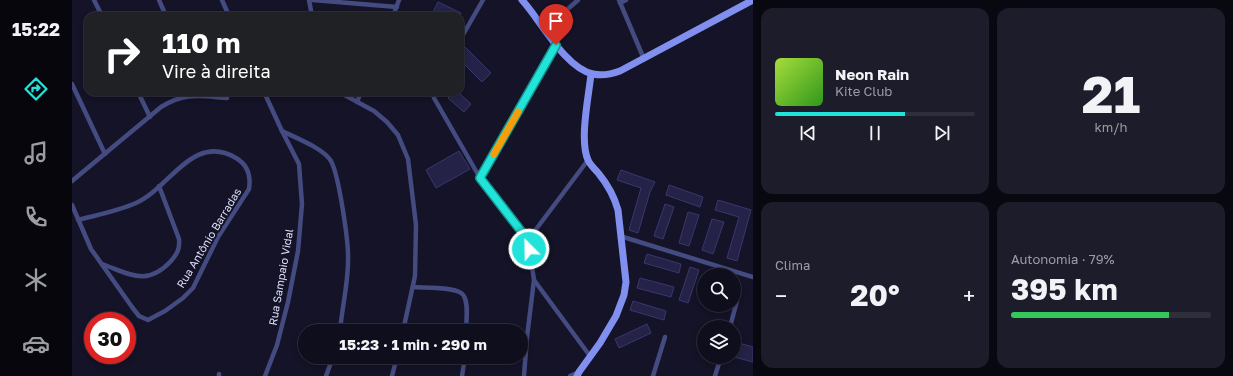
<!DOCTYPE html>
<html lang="pt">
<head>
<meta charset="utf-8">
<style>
	:root { --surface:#0f0e1d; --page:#1d1c2a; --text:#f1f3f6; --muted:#9b9ca4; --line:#2f2e3b; --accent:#21e3d9 }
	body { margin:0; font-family:"Golos Text",sans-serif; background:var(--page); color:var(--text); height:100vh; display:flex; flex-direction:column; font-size:15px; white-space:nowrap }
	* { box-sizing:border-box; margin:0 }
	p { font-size:13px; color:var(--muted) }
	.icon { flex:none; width:22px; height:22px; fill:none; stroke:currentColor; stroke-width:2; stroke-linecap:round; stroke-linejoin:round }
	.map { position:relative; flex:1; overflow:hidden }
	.details { display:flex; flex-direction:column; gap:8px; padding:8px; background:#080810; width:480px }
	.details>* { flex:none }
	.banner { position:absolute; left:12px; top:12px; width:380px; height:84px; border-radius:12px; box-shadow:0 2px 6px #0003,0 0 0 1px var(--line); background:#202124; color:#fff; overflow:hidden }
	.fabs { position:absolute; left:625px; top:268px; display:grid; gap:8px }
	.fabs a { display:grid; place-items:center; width:44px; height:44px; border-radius:50%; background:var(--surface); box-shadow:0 2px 6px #0003,0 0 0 1px var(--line); font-size:20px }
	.speed { position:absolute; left:12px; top:312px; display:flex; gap:8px; font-size:20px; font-weight:700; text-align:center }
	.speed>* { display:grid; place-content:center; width:52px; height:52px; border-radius:50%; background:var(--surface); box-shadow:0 2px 6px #0003,0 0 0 1px var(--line); line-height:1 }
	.speed .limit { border:6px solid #d22; background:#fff; color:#111 }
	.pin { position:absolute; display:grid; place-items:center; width:34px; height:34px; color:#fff; margin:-41px -17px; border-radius:50% 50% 50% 0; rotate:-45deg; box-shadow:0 0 4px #0007 }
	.pin .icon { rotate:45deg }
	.me { position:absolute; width:44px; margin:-22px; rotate:337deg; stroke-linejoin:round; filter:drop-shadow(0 0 3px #0008) }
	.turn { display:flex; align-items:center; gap:14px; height:84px; padding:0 12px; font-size:18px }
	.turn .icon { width:52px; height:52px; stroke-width:2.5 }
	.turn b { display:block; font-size:28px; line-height:34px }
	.big { font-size:30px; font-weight:700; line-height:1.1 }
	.details .tile { flex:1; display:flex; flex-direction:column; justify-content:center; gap:6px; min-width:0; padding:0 14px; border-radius:12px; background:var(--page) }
	.details .dial { align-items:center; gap:0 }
	.dial b { font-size:52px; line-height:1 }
	.song { display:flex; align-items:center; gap:12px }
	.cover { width:48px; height:48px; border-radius:6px; background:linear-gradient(135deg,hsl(80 70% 55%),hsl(110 70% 35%)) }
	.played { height:4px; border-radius:2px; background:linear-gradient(90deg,var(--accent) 65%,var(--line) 65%) }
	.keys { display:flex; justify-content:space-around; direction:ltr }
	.heat { display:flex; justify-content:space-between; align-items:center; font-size:22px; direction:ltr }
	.charge { height:6px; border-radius:3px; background:linear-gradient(90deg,#34c759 79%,var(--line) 0) }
	.details .tiles { flex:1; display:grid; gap:8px; grid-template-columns:repeat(2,1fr) }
	.trip { position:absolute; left:226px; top:324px; width:230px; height:40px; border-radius:20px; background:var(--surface); box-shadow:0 2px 6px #0003,0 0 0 1px var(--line); font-weight:700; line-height:40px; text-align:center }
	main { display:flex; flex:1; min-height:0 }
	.menu { display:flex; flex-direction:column; width:72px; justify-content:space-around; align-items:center; background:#06060c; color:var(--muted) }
	.menu .icon { width:28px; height:28px }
	.menu .selected { color:var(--accent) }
	.menu b { font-size:18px; color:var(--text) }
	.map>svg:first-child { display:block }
	.building { fill:#242246; stroke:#39376f }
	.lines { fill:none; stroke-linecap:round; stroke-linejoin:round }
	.street { stroke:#444b80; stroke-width:4.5 }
	.secondary { stroke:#818fef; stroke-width:7 }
	.route-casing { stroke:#15948d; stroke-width:10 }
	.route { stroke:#21e3d9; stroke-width:7 }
	.slow { stroke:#f59e0b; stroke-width:7 }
	.labels { text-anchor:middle; stroke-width:4; stroke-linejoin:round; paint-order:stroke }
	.street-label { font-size:11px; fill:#dedffb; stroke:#141327 }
</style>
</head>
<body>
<main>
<nav class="menu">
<b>15:22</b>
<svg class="icon selected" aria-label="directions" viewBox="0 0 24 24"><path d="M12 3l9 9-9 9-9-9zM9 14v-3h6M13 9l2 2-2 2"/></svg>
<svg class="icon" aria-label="music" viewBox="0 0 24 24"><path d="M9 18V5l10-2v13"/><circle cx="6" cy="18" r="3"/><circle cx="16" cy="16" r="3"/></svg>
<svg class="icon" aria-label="phone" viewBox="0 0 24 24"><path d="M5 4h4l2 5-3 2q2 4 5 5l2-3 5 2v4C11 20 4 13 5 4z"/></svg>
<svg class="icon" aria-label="climate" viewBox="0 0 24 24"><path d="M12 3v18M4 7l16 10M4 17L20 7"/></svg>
<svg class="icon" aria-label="car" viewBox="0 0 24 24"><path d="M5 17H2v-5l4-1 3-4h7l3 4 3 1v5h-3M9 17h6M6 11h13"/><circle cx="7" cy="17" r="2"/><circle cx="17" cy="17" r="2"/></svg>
</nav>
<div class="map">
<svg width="681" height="376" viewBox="0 0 681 376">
	<rect width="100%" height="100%" fill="#141327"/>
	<g class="building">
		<polygon points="366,2 389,13 388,16 359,16"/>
		<polygon points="393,47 419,73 410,82 388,60 388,52"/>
		<polygon points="381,92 386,92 399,104 392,112 376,98"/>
		<polygon points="387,151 398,169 364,188 354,170"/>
		<polygon points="549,170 583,182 578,192 566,233 557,230 569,188 545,180"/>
		<polygon points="597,185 631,197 628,207 594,195"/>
		<polygon points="646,200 679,210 665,261 655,258 667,217 643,210"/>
		<polygon points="593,204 602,207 591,239 582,236"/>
		<polygon points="616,212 627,215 617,246 607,243"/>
		<polygon points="640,219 652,222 641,254 630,250"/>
		<polygon points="575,254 609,264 607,273 572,263"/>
		<polygon points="618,267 627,270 616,303 607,300"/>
		<polygon points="568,278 602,287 599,297 565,288"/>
		<polygon points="561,301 594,311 592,320 558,310"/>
		<polygon points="575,324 579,333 547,348 543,339"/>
		<polygon points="663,342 681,347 681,362 662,357"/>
	</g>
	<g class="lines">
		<g class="street">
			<polyline points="22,0 30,16"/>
			<polyline points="87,0 94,16"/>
			<polyline points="150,0 157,16"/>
			<polyline points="237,0 240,16"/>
			<polyline points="241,0 325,7"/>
			<polyline points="547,0 572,59"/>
			<polyline points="548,3 554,0"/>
			<polyline points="321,16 327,0"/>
			<polyline points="473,29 506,0"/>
			<polyline points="388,40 411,0"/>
			<polyline points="0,84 33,154"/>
			<polyline points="66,92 78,117"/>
			<polyline points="192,92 210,131 227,164 230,204 226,251 216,302 205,345 193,376"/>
			<polyline points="267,92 302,111 315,122 326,135 336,159 344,225 343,276 331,331"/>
			<polyline points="361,92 362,98 408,178 456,240 462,280 518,356"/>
			<polyline points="285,102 289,92"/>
			<path d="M210 131C224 138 251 148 259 161 267 176 277 243 276 261 276 284 270 308 268 331"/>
			<polyline points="408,178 484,45"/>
			<path d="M0 181 89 107C113 92 128 96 155 98"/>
			<path d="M0 205 19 249 60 307 67 316 76 320 93 311 111 298 121 288 146 237 177 189C179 176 176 165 164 158 121 132 97 189 64 203 46 211 25 215 6 220"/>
			<polyline points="548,236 681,277"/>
			<polyline points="456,240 516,160"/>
			<path d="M30 264C58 274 75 287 99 261 105 254 108 249 107 239L87 186"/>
			<path d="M341 287C352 288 388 286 392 296 397 306 394 321 394 331"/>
			<polyline points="658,327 665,301"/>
			<polyline points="147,374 147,376"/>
			<polyline points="254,376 261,357"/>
			<polyline points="320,376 325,357"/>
			<polyline points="390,376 393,357"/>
			<polyline points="452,376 455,337 462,280"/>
			<polyline points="498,376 507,372"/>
			<polyline points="581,376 593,337"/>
			<polyline points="643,376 649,357"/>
		</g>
		<g class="secondary">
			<path d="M450 0C469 21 493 68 521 74 530 76 540 74 548 71L681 0"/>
			<path d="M505 376 507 372 528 343 544 316 552 295 554 282 546 210C542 196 536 185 527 174 524 170 518 165 516 160 507 140 517 95 519 74"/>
		</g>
	</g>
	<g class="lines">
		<g class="route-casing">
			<polyline id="route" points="457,249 456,240 408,178 484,45"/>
		</g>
		<use href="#route" class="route"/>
		<polyline class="slow" points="422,154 446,112"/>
	</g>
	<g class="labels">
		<g class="street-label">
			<text transform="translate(137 238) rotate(-59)" y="4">Rua Antônio Barradas</text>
			<text transform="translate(209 277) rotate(-80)" y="4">Rua Sampaio Vidal</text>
		</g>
	</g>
</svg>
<div class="fabs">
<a><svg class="icon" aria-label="search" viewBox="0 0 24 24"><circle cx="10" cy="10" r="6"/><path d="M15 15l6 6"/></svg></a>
<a><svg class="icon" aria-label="layers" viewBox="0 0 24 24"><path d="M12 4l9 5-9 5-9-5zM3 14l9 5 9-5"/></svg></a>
</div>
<div class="speed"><div class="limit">30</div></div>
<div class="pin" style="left:484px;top:45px;background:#d93025"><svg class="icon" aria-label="arrive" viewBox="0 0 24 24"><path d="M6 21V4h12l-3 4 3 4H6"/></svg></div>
<svg class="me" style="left:457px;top:249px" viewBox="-20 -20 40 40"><circle r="17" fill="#21e3d9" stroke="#fff" stroke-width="3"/><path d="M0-11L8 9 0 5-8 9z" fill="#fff"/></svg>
<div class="trip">15:23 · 1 min · 290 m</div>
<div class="banner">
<div class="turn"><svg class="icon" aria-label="right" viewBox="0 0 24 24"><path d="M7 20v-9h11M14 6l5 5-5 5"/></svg><div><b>110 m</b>Vire à direita</div></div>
</div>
</div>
<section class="details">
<div class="tiles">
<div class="tile">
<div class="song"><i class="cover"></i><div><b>Neon Rain</b><p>Kite Club</p></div></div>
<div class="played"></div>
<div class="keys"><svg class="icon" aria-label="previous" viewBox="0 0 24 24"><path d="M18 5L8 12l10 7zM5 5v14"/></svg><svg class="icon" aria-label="pause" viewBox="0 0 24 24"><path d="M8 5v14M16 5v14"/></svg><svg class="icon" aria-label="next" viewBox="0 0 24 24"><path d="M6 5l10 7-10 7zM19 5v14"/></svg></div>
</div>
<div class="tile dial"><b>21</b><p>km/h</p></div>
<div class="tile"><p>Clima</p>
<div class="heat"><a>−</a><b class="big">20°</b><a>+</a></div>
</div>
<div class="tile"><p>Autonomia · 79%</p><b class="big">395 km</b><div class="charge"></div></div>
</div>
</section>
</main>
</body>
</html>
